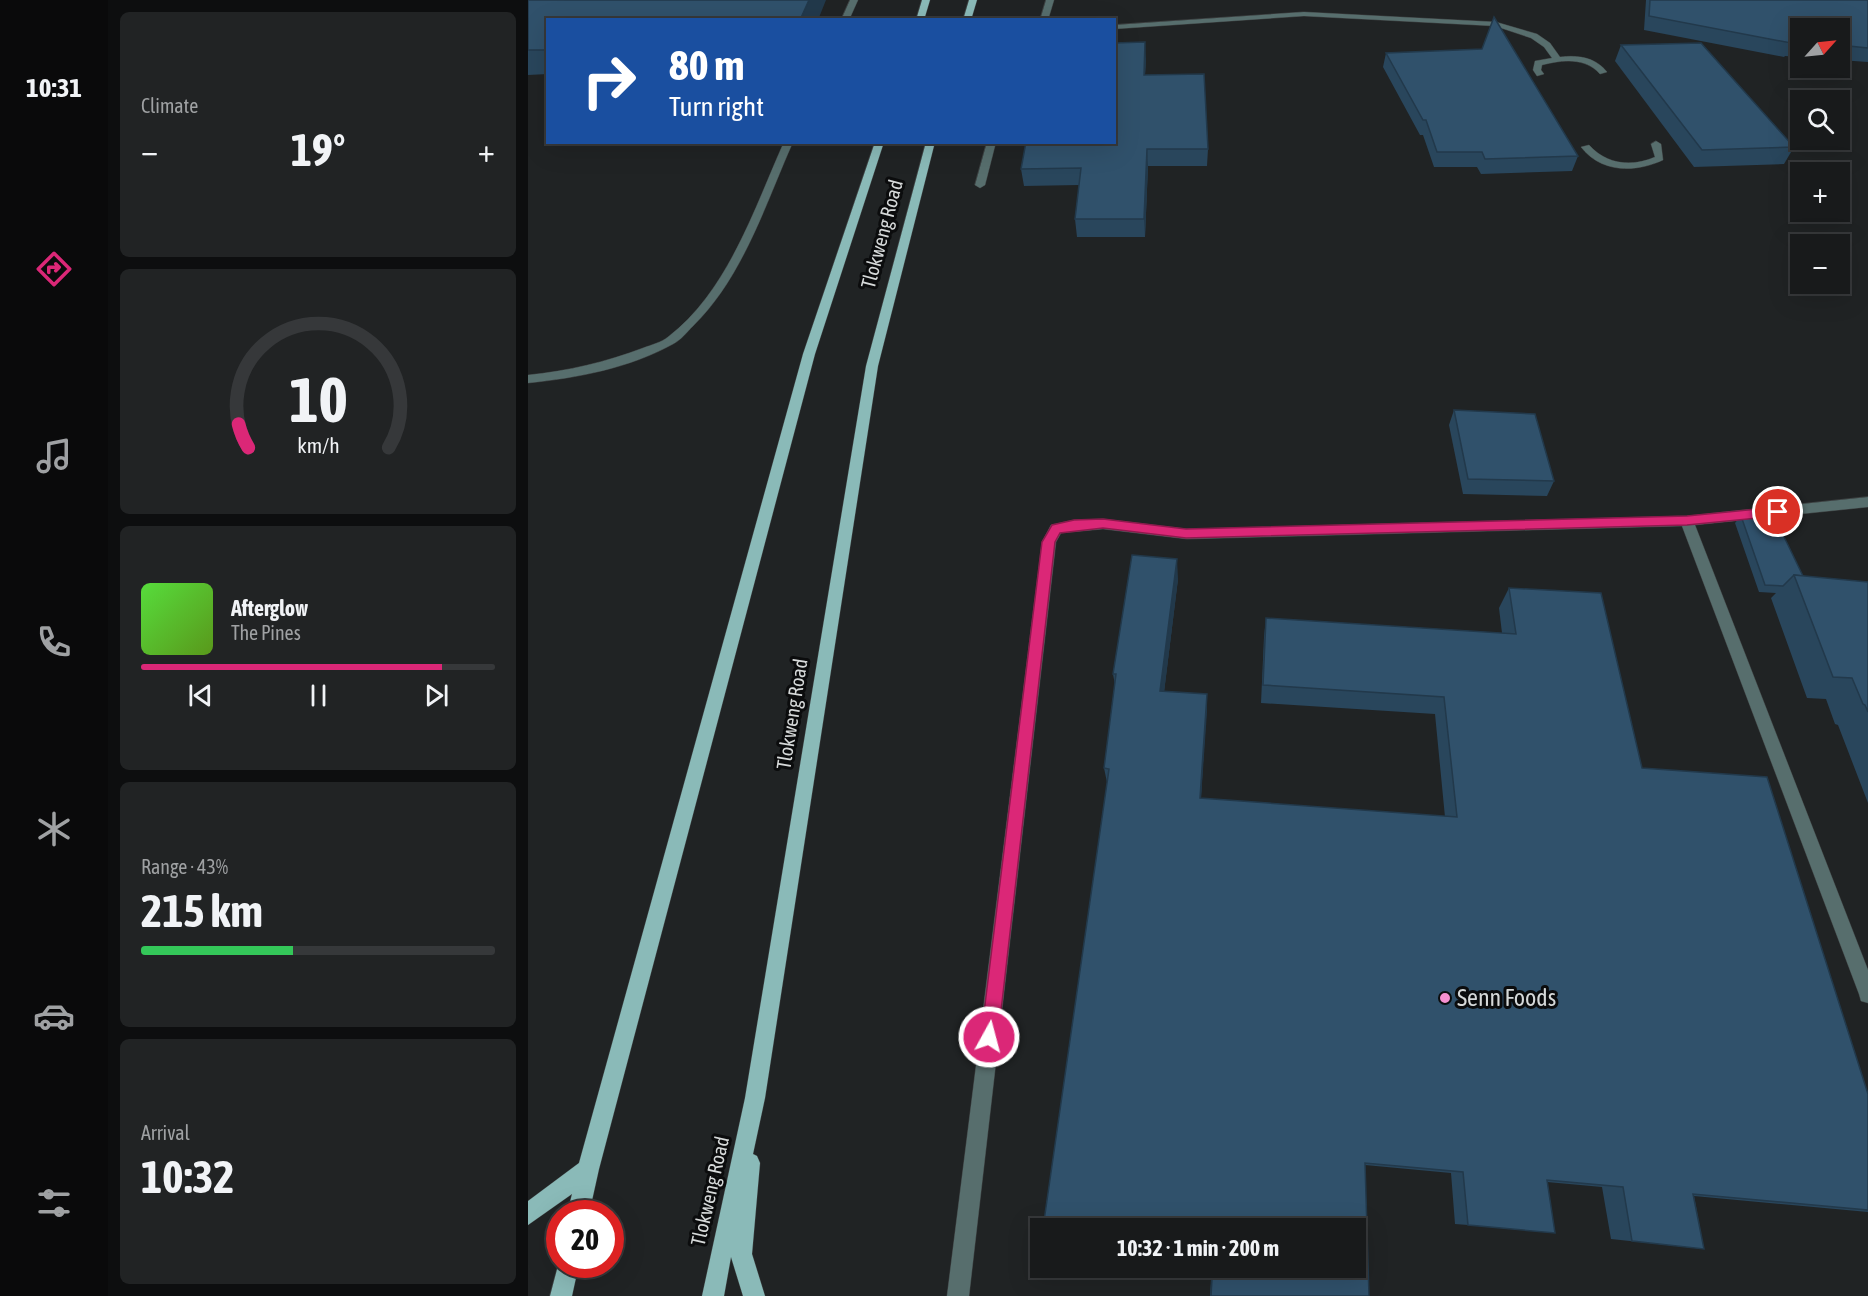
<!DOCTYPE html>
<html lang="en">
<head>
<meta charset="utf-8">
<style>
	:root { --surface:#181a1b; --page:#212324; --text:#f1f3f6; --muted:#9fa1a3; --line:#36383a; --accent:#db2777 }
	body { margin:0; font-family:"Asap Condensed",sans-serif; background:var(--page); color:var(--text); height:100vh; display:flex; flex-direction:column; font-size:22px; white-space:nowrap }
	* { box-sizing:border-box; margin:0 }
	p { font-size:20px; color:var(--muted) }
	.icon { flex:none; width:33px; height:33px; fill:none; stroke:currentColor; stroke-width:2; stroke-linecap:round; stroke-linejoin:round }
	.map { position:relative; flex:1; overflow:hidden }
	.panel { display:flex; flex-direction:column; gap:12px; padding:12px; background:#0d0e0f; width:420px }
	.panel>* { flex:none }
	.top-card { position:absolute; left:18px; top:18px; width:570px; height:126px; border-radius:0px; box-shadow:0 6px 24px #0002,0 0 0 2px var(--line); background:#1a4fa0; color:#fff; overflow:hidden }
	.needle { width:39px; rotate:63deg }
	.buttons { position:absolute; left:1262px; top:18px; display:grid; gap:12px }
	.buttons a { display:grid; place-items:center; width:60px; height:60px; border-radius:0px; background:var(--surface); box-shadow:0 6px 24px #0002,0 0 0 2px var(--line); font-size:30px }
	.speed { position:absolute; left:18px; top:1200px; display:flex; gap:12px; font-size:30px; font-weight:700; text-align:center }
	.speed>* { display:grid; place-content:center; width:78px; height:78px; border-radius:50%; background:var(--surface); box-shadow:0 6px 24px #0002,0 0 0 2px var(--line); line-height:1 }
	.speed .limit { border:9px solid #d22; background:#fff; color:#111 }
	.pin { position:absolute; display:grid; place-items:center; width:51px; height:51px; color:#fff; margin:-26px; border:3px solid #fff; border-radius:50%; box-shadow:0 2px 6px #0007 }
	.me { position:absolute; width:66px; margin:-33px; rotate:7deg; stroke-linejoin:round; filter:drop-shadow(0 0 4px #0008) }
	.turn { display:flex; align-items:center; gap:21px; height:126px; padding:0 24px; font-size:27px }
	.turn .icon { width:78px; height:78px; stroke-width:2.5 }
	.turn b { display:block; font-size:42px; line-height:51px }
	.big { font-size:45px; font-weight:700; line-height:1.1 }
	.panel .widget { flex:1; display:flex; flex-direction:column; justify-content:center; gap:9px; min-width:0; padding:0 21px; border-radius:9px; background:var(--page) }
	.panel .dial { align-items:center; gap:0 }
	.dial svg { height:156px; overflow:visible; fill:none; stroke:var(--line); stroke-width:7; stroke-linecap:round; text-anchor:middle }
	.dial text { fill:var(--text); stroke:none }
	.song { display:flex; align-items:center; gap:18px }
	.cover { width:72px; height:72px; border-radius:9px; background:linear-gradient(135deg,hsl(110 70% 55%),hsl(90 70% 35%)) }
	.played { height:6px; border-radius:3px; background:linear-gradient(90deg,var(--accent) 85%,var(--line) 85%) }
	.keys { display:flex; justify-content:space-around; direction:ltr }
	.heat { display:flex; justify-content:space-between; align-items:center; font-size:33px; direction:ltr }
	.charge { height:9px; border-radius:4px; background:linear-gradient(90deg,#34c759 43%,var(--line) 0) }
	.trip { position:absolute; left:502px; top:1218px; width:336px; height:60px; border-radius:0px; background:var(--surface); box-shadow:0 6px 24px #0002,0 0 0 2px var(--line); font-weight:700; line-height:60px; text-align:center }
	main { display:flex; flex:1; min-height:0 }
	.tabs { display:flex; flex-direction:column; width:108px; justify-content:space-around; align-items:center; background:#0a0a0b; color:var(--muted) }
	.tabs .icon { width:42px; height:42px }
	.tabs .current { color:var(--accent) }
	.tabs b { font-size:27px; color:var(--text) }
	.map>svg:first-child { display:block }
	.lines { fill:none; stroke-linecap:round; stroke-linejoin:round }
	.minor-casing { stroke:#3d4041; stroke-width:1 }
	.major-casing { stroke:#3d4041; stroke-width:1 }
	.minor { fill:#576e6d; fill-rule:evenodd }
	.major { fill:#8abab8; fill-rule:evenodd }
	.wall { fill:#29465c }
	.shaded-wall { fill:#22394b }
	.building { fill:#30516b; stroke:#22394b; stroke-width:1.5 }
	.route { fill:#db2777; stroke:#8e194d; stroke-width:1.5 }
	.poi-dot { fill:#f690d1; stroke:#0b0c0d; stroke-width:2 }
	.labels { text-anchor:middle; stroke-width:6; stroke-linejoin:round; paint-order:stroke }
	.street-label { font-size:20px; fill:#d6d9d9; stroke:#0b0c0d }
	.near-poi-label { font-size:24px; fill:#d6d9d9; stroke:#0b0c0d; text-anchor:start }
</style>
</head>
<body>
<main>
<nav class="tabs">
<b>10:31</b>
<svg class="icon current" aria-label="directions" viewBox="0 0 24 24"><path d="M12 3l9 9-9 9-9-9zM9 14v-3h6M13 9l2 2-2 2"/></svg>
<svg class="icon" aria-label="music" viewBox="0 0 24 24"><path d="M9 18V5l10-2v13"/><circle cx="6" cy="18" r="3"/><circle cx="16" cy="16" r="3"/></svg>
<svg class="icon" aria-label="phone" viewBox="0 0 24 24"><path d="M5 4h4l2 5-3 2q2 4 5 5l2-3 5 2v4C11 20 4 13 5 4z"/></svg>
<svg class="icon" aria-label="climate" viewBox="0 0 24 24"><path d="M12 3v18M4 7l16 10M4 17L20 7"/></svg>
<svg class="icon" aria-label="car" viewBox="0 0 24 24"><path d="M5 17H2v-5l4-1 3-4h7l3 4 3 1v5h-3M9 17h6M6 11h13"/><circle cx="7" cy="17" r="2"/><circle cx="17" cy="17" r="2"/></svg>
<svg class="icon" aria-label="filters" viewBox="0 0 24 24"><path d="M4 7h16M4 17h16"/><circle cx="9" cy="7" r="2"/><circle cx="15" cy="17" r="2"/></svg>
</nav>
<section class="panel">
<div class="widget"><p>Climate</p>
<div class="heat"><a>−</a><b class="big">19°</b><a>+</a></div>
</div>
<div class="widget dial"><svg viewBox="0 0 100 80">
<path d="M14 69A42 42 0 1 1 86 69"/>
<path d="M14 69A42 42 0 0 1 9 57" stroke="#db2777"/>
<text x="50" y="56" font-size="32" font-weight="700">10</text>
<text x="50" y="72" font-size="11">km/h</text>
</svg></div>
<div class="widget">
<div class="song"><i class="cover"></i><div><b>Afterglow</b><p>The Pines</p></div></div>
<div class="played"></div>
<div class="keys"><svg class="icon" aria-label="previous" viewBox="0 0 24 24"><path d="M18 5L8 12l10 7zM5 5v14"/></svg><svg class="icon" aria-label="pause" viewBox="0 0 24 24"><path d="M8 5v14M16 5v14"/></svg><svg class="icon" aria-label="next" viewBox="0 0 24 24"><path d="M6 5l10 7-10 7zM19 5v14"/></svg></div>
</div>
<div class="widget"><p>Range · 43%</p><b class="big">215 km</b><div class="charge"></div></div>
<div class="widget"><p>Arrival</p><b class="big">10:32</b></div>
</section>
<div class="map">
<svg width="1340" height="1296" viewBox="0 0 1340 1296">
	<rect width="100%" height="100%" fill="#202324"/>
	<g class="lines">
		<g class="minor-casing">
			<g id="minor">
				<polygon points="322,0 330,0 321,20 313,20"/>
				<polygon points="518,0 526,0 520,20 512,20"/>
				<path d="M776 12 968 22 1009 34 1022 43 1032 57C1050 55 1067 57 1079 72L1072 74C1057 57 1034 60 1014 65L1013 70 1016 74 1009 76 1005 70 1007 61 1024 58 1016 47 1003 38 967 26 776 16 586 29V25Z"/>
				<path d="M1128 141 1133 144 1135 160C1107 173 1073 173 1053 147L1061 145C1079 165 1104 167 1127 157L1123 144Z"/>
				<path d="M256 142H265C237 205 215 277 165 326 159 332 153 340 145 344 102 368 49 378 0 383V375C40 371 78 362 115 348 123 345 134 342 140 337 200 291 226 209 256 142Z"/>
				<polygon points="459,142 468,142 457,185 452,188 447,185"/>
				<polygon points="1340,497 1340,507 1167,525 1340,970 1340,1003 1333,1001 1331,994 1154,526 659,539 575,529 533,533 528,542 441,1296 419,1296 514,542 523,525 546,520 575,519 659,529 1159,516"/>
			</g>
		</g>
		<g class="major-casing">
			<g id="major">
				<polygon points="394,0 402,0 396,20 388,20"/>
				<polygon points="441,0 449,0 443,20 435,20"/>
				<polygon points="347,142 356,142 287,354 71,1169 61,1214 39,1214 44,1194 0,1225 0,1201 51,1163 275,354"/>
				<polygon points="398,142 407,142 350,366 237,1098 225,1154 229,1156 232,1163 224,1254 237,1296 215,1296 203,1257 196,1296 174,1296 217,1098 338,366"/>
				<polygon points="32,1258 32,1264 51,1264 44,1296 22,1296"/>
			</g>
		</g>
		<use href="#minor" class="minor"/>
		<use href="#major" class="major"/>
	</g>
	<g class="wall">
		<polygon points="0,0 20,20 20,74 0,75"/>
		<polygon points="1118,0 1340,0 1340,62 1311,60 1311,28 1272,28 1272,57 1257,56 1256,57 1116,30"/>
		<polygon points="1093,45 1266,147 1256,164 1166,167 1087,61"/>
		<polygon points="858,53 1050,156 1044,171 953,174 949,167 906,167 895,135 892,135 855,67"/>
		<polygon points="618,59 617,75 680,149 679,166 620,166 617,237 549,237 547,219 551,185 496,186 493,169"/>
		<polygon points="926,410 1026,481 1019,496 935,494 921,425"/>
		<polygon points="1213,516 1275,576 1340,582 1340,803 1310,725 1307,724 1298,699 1279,698 1243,598 1248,593 1231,592 1207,523"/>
		<polygon points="650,579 636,692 679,694 673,798 917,817 907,714 733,703 736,637 738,618 974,633 971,608 981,588 1114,768 1340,1094 1340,1212 1166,1196 1176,1249 1083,1239 1074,1187 1019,1182 940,1225 927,1224 923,1173 837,1165 841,1296 682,1296 683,1279 576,768 587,685 585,674"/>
	</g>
	<g class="shaded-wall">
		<polygon points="281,0 298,0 290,20 272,20"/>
		<polygon points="617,42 618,59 616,92 616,75"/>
		<polygon points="619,149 620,166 617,237 616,219"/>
		<polygon points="649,559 650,579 634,709 632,691"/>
		<polygon points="679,694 679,712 672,813 672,798"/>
	</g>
	<g class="building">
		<polygon points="0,0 281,0 272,20 20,20 20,50 0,50"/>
		<polygon points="1122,0 1340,0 1340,48 1311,45 1311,28 1272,28 1272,42 1264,41 1263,43 1121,16"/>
		<polygon points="966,17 1050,156 957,159 954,152 909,152 898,120 895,120 858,53 954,49"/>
		<polygon points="617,42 616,75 676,74 680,149 619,149 616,219 547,219 553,168 493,169 498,142 586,142 586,43"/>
		<polygon points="1173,43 1266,147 1174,150 1093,45"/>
		<polygon points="926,410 1007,414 1026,481 940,479"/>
		<polygon points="1244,512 1275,576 1266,575 1255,586 1237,585 1213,516"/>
		<polygon points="604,555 649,559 632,691 679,694 672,798 929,817 916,697 735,685 738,618 988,634 981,588 1073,593 1114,768 1239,777 1340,1094 1340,1210 1165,1194 1176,1249 1104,1241 1095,1187 1019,1180 1027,1233 940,1225 935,1172 837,1163 841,1296 683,1296 684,1279 566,1268 828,1268 828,1228 515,1228 581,769 576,768 588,674 585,674"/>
		<polygon points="1266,575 1340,582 1340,712 1337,705 1335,704 1324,678 1305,677"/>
		<polygon points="513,1240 513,1263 510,1262"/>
	</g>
	<polygon class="route" points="1250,507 1256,512 1250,516 1159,525 658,538 575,528 532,533 527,542 470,1037 468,1043 461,1046 455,1043 453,1037 514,542 524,525 546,520 575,519 658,529 1159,516"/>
	<circle class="poi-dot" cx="917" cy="998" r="6"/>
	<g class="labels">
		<g class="street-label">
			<text transform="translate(354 234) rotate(-75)" y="7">Tlokweng Road</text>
			<text transform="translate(264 714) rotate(-81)" y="7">Tlokweng Road</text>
			<text transform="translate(182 1191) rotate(-77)" y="7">Tlokweng Road</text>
		</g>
		<g class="near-poi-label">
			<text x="929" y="1006">Senn Foods</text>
		</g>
	</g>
</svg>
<div class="buttons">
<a><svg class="needle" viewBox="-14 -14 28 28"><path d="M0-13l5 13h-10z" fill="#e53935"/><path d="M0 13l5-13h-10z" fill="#9fa1a3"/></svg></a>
<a><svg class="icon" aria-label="search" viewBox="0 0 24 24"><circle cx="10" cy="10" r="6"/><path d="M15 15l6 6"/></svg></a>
<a>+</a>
<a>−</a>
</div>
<div class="speed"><div class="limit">20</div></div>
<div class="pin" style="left:1250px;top:512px;background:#d93025"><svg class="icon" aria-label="arrive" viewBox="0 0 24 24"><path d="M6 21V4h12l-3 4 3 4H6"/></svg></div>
<svg class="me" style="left:461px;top:1037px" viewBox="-20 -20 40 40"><circle r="17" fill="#db2777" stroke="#fff" stroke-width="3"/><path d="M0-11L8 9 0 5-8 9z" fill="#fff"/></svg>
<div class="trip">10:32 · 1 min · 200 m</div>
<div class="top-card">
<div class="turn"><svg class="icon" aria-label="right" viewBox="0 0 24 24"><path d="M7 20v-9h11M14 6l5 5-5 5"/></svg><div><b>80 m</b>Turn right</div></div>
</div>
</div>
</main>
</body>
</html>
